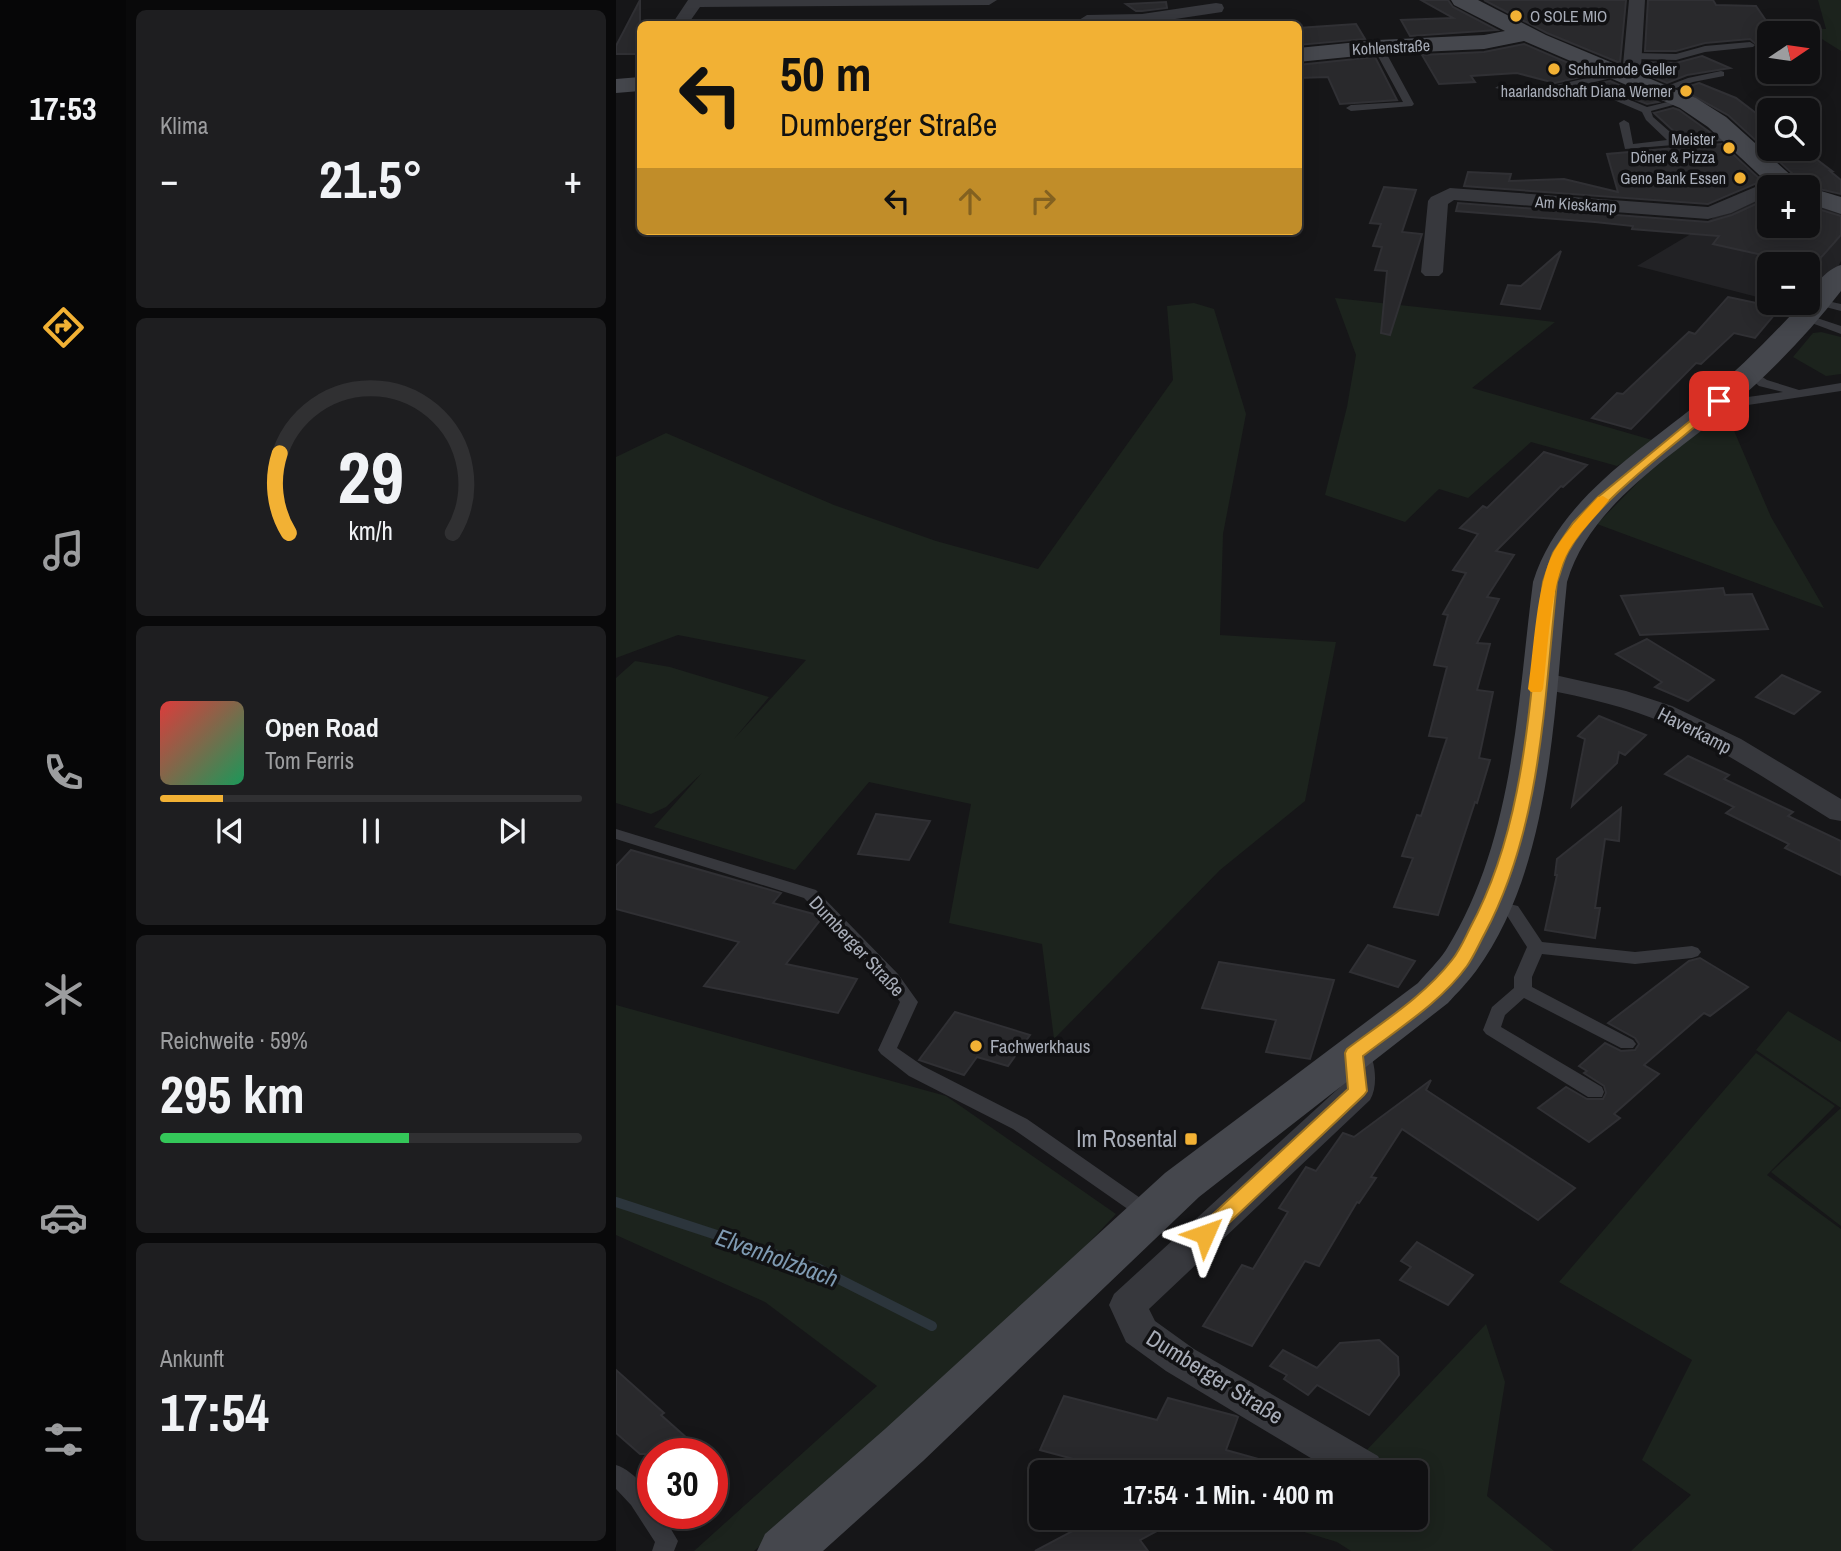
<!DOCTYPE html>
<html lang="de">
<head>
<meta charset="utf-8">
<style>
	:root { --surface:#101012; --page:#1e1e20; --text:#f1f3f6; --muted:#9c9d9f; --line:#303032; --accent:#f2b134 }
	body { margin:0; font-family:"Archivo Narrow",sans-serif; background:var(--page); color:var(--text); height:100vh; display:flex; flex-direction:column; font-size:26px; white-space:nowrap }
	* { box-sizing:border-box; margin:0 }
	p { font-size:23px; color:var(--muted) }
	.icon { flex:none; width:38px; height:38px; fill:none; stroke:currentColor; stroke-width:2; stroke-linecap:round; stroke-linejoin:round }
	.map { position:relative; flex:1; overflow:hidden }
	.panel { display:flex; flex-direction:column; gap:10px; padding:10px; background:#09090a; width:490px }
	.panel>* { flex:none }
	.guide { position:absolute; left:21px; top:21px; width:665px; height:214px; border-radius:10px; box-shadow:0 4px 18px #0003,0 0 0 2px var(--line); background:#f2b134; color:#111; overflow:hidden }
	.needle { width:46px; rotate:77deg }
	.buttons { position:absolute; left:1141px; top:21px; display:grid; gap:14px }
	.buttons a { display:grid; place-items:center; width:63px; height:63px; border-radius:10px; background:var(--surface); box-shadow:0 4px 18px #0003,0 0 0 2px var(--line); font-size:35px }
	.speed { position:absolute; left:21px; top:1438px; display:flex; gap:14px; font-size:35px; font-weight:700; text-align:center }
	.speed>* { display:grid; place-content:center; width:91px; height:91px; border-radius:50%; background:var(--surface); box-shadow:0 4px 18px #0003,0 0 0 2px var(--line); line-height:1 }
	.speed .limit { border:10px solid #d22; background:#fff; color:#111 }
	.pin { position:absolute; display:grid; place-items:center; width:60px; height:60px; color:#fff; margin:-30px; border-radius:14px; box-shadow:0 4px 10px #0006 }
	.me { position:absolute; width:77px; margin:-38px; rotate:47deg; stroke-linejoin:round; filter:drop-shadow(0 0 5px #0008) }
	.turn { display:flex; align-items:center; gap:24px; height:147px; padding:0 28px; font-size:32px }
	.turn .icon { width:91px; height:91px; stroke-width:2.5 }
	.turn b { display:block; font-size:49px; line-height:60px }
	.lanes { display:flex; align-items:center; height:66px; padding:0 28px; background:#0003; justify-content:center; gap:35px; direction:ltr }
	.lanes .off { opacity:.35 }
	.big { font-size:52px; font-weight:800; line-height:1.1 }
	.panel .card { flex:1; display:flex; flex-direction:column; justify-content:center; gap:10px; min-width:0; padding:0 24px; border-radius:10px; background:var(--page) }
	.panel .dial { align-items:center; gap:0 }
	.dial svg { height:182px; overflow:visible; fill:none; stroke:var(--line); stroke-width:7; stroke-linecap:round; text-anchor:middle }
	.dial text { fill:var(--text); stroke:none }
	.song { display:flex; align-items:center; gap:21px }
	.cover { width:84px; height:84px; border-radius:10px; background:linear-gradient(135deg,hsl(0 70% 55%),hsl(150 70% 35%)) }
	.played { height:7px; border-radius:4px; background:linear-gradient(90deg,var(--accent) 15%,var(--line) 15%) }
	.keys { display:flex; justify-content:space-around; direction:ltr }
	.heat { display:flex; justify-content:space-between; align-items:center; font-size:38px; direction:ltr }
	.charge { height:10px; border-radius:5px; background:linear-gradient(90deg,#34c759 59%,var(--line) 0) }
	.trip { position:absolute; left:413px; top:1460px; width:399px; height:70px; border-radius:10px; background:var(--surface); box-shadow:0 4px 18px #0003,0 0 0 2px var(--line); font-weight:800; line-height:70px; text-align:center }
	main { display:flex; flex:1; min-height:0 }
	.tab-bar { display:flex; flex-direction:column; width:126px; justify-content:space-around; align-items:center; background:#060607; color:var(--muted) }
	.tab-bar .icon { width:49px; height:49px }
	.tab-bar .current { color:var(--accent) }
	.tab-bar b { font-size:32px; color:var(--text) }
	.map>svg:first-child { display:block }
	.built { fill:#222225 }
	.green { fill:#1c231d }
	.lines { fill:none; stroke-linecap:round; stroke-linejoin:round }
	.stream { stroke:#2c353c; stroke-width:10 }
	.building { fill:#29292c; stroke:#303034; stroke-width:2 }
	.lane { fill:#37383d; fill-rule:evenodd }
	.street { fill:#37383d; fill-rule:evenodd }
	.secondary { fill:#45474d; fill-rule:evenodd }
	.route { fill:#f2b134; stroke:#9d7322; stroke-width:2 }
	.slow { fill:#f59e0b }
	.poi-dot { fill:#f2b134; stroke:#111113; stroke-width:2.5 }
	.labels { text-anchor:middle; stroke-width:7; stroke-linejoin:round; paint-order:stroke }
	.far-poi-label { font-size:16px; fill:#a8adb8; stroke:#111113; text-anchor:end }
	.far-street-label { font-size:16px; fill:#a8adb8; stroke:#111113 }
	.street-label { font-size:19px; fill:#a8adb8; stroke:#111113 }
	.poi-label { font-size:19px; fill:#a8adb8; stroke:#111113; text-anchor:start }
	.near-poi-label { font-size:23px; fill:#a8adb8; stroke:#111113; text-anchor:end }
	.near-street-label { font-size:23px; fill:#a8adb8; stroke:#111113 }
	.near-water-label { font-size:24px; font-style:italic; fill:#7f9bb3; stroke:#111113 }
</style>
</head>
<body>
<main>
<nav class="tab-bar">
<b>17:53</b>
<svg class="icon current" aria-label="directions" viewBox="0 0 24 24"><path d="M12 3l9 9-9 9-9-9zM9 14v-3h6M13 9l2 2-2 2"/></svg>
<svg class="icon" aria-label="music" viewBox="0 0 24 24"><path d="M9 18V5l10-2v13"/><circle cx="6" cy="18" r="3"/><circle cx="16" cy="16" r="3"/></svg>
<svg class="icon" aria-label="phone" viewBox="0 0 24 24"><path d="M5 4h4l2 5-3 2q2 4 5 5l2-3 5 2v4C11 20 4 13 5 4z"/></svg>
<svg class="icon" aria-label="climate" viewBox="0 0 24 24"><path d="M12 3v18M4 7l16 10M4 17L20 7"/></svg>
<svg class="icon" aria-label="car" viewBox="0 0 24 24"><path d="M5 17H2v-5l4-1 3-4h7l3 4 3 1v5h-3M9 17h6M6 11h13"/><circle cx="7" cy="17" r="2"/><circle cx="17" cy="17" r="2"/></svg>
<svg class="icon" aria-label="filters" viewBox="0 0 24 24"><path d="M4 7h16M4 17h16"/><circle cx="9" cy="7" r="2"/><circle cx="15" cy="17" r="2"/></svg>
</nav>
<section class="panel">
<div class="card"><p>Klima</p>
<div class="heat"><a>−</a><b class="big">21.5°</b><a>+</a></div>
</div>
<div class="card dial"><svg viewBox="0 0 100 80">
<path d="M14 69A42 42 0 1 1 86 69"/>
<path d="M14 69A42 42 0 0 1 10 34" stroke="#f2b134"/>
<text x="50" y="56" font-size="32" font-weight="700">29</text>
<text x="50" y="72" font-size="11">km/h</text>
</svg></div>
<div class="card">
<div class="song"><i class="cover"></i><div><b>Open Road</b><p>Tom Ferris</p></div></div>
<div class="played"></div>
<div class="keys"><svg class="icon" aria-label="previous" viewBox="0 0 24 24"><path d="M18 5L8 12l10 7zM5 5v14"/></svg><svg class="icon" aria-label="pause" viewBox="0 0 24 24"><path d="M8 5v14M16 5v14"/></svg><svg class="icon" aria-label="next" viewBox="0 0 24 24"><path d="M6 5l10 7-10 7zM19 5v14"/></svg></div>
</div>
<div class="card"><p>Reichweite · 59%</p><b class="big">295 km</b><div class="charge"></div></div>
<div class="card"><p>Ankunft</p><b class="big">17:54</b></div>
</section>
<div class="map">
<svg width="1225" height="1551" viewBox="0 0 1225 1551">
	<rect width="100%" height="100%" fill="#161618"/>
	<polygon class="built" points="1153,190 1153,226 1192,226 1192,199 1225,211 1225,261 1213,284 1189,310 1163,303 1192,303 1192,264 1153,264 1153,300 1021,266 1073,235 1109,209"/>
	<g class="green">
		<polygon points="1202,0 1225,0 1225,51 1190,29 1210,29"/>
		<polygon points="719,298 939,322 856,388 1043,442 1001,466 915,442 852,498 823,489 789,522 709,495 731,407 740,355"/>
		<polygon points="578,303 598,309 630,414 607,534 604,635 720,642 689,801 604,870 438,1039 426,944 333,923 355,804 253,782 179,870 38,827 86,773 50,807 35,814 0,803 0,678 19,661 54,667 153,697 118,739 190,660 62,635 0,658 0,457 50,433 218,505 320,541 422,569 557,380 551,306"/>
		<polygon points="1205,332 1225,337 1225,374 1210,376 1177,357 1197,333"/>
		<polygon points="1110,412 1155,517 1208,608 981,524 1027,477 1103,414"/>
		<polygon points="0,1005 330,1096 500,1214 395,1325 138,1551 78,1551 261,1386 149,1302 0,1235"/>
		<polygon points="1172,1011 1225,1042 1225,1226 1155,1172 1225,1108 1140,1050"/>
		<polygon points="1140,1053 1219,1106 1151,1175 1225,1229 1225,1551 1015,1551 1075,1495 1026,1460 1076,1360 943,1282"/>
		<polygon points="870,1324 889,1382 871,1496 938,1551 735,1551 721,1542 675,1528 686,1517 800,1517 800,1472 730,1472"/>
	</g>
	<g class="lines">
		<polyline class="stream" points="0,1202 201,1268 316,1326"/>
	</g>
	<g class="building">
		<polygon points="24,0 24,54 0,54 0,46"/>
		<polygon points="805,0 832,0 837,7 881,30 794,36 785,20 837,18"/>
		<polygon points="868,0 1010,0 1004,63 931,33"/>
		<polygon points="1032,0 1097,0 1100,5 1140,6 1153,25 1153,44 1141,45 1134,39 1089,43 1060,51 1029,51"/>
		<polygon points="550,2 551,8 526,11 520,11 510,4"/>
		<polygon points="740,24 749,39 682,45 682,28"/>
		<polygon points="908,44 978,74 939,83 901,73 855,76 859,82 823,84 806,55 868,52"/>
		<polygon points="1086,56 1114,68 1071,75 1051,83 1024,72 1028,62 1060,63"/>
		<polygon points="759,57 781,100 724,104 712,77 682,78 682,65"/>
		<polygon points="994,81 1042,102 1031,104 998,91 989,91 988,95 962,88"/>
		<polygon points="1083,83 1120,98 1153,123 1153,149 1187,149 1216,171 1214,171 1225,180 1225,194 1190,186 1112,115 1065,89"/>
		<polygon points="1057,108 1063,110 1095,133 1063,136 1038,113"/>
		<polygon points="1106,144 1146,181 1092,204 848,186 852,172 895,174 893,181 948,179 1002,192 991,154"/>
		<polygon points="768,187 800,190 786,232 806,234 774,335 765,333 771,271 759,270 766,247 757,246 765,224 754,223"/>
		<polygon points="1153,198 1153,226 1192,226 1192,206 1225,216 1225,235 1201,262 1182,258 1178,262 1097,244 1103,236 1016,229 1017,226 979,222 840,211 842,203 1092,222 1116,215"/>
		<polygon points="945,251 924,309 885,304 892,285 905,286"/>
		<polygon points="1112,297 1164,308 1139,338 1118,333 1085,364 1080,363 1015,429 976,418 1001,393 1007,394 1073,332 1079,334"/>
		<polygon points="928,452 971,465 947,487 945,486 880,551 898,555 871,597 883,599 861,643 874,644 861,690 877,692 863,758 874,760 861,803 859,802 822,915 778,907 797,858 786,856 801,815 805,816 831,738 813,736 831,667 818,665 832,615 827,614 850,573 837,570 862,534 844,528 867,506 871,508"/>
		<polygon points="1107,588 1109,595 1136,594 1152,629 1024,635 1005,596"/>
		<polygon points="1031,639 1098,680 1072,701 1039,687 1046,682 1000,654"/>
		<polygon points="1166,675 1204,692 1178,714 1140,697"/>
		<polygon points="983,716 1030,735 1009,755 1003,752 1001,763 956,806 969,739 962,736"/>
		<polygon points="1072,756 1113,775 1108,779 1177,812 1172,816 1225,841 1225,875 1169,848 1173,844 1110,813 1118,807 1049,774"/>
		<polygon points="1005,808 1003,841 989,839 979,908 984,908 979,938 929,930 941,875 939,875 941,859"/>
		<polygon points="260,814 314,821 293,860 242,854"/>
		<polygon points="15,850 165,893 157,903 201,915 205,919 170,964 241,979 222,1013 88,986 123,942 0,909 0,866"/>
		<polygon points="752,945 799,961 782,987 734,972"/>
		<polygon points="1084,958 1132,987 1094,1016 1088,1013 1028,1065 1043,1074 998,1114 1004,1118 973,1142 922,1108 950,1087 971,1099 987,1099 990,1093 988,1086 968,1073 971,1071 963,1066 989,1043 1005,1051 1019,1050 1023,1044 1019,1038 992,1023 1073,961"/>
		<polygon points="603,962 718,980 694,1059 650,1052 660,1020 586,1008"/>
		<polygon points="339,1012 414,1035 392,1066 361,1057 348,1075 303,1060"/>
		<polygon points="815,1080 810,1090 959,1188 922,1220 786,1129 755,1177 760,1178 743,1203 741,1202 703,1266 689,1261 636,1346 587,1326 626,1265 637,1269 672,1212 663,1208 690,1167 700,1171 727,1133 738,1137"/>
		<polygon points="801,1242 857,1275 832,1305 784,1280 795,1267 785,1261"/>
		<polygon points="763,1340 782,1357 783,1375 753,1415 701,1385 692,1395 668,1379 671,1375 654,1366 667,1350 701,1368 724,1343"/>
		<polygon points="0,1370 48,1413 45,1415 89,1454 24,1454 0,1433"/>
		<polygon points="448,1396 541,1420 552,1398 620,1416 622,1417 610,1450 664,1465 663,1472 506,1472 424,1450"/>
		<polygon points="483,1517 567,1517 524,1540 532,1551 419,1551"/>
	</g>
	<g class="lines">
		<g class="lane">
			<polygon points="1134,42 1139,45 1137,47 1089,52 1060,60 1018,59 1013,56 1018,53 1060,54 1089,46"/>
			<polygon points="759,45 767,47 798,104 796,106 735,111 730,108 735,105 787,102 757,47"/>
			<polygon points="1001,71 1004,72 1004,76 919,96 879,88 884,85 919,90"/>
			<polygon points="1105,71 1108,72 1108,76 1077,82 1043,94 1038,91 1072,78"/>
			<polygon points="991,93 997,93 1031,107 1068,98 1068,102 1035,111 1037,117 1062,139 1118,134 1123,137 1118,140 1009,149 1003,123 1008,120 1013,123 1017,144 1051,140 1030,120 1026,112 991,97"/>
			<polygon points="1202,299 1225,304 1225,311 1198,304 1196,302"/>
			<polygon points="1189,314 1225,326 1225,334 1185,319 1185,315"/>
			<polygon points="1134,369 1151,380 1183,390 1225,383 1225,391 1125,406 1099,404 1099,398 1125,398 1167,392 1143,386 1128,373"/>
			<polygon points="0,829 200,890 282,974 302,1002 281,1048 307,1066 411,1119 540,1209 543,1214 540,1219 533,1221 526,1219 397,1129 293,1076 265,1054 262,1050 284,1002 270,982 188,898 0,839"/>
			<polygon points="876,900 902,906 926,942 1019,952 1076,946 1082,948 1085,952 1082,956 1076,958 1019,964 926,954 916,977 916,987 1017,1040 1020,1044 1017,1048 1005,1048 908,998 889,1015 885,1027 986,1087 988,1092 986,1097 972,1097 870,1034 867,1030 876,1007 898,988 898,977 911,947 890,914 870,909 868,905 870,901"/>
			<path d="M0 1465C19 1471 37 1494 37 1514H46L62 1541 58 1551H36L39 1542 15 1505 0 1489Z"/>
		</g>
		<g class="street">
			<polygon points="72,0 381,0 373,5 84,7 72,24 56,24"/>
			<polygon points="1013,0 1029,0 1025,67 1011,80 1005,81 996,76 1007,65"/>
			<polygon points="600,3 606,4 608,8 606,12 526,24 469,24 463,20 471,15 526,14"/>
			<polygon points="1165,176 1175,182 1172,186 1153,187 1153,195 1115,213 1092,219 838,200 832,204 827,272 823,276 809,276 805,272 812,201 815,197 834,188 1092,207"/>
			<path d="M921 671 1010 691 1056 706 1125 739 1225 799V821L1214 819C1156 783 1099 744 1036 718 996 702 953 695 911 685L907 679 911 673Z"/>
			<path d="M738 1041 750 1045C759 1059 763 1085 754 1100L533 1309 539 1321 578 1349 762 1456 768 1468 766 1472H718L550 1371 510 1342 493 1305 498 1294 724 1087 721 1053 726 1045Z"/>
		</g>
		<g class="secondary">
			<polygon points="835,0 862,0 930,35 1080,98 1110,117 1188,187 1156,187 1092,127 1064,108 908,41 868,49 762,54 682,62 682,48 762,40 868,35 889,31 838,5"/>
			<polygon points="24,77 24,91 0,93 0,79"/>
			<polygon points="1192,187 1225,197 1225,214 1192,203"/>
			<path d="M1225 265V291C1192 334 1154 373 1113 408 1055 458 974 504 951 582 938 707 937 866 860 971 852 982 841 993 832 1003L583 1197 307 1461 207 1551H141L149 1534 269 1429 549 1173 802 983C811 972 822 962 830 950 898 841 901 706 917 582 943 498 1026 450 1090 397 1124 368 1156 336 1186 303H1192C1192 289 1212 268 1225 265Z"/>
		</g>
	</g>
	<path class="route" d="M1103 397 1107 398V403C1062 443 980 500 952 552 947 561 945 572 941 582 928 700 926 826 869 933 863 944 858 956 851 966 824 1003 783 1028 747 1056L751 1091 748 1095 596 1239 589 1241 582 1239 579 1234 582 1228 732 1089 729 1053 731 1049C768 1021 808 996 836 960 844 950 849 938 854 928 911 823 913 697 927 582L937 553 957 523 982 497Z"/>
	<path class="slow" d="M987 496 993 500C980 517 964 531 953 550 934 582 932 651 927 689L925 692H915L912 689C918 651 920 584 938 551 950 531 966 514 982 497Z"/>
	<g class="poi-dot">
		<circle cx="900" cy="16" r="7"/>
		<circle cx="938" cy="69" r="7"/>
		<circle cx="1070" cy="91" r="7"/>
		<circle cx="1113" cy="148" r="7"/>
		<circle cx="1124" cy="178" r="7"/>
		<circle cx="360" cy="1046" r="7"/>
		<rect x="568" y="1132" width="14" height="14" rx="3.5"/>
	</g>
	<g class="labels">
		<g class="far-poi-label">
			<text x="914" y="22" text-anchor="start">O SOLE MIO</text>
			<text x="952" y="75" text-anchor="start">Schuhmode Geller</text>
			<text x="1056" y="97">haarlandschaft Diana Werner</text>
			<text x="1099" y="145">Meister<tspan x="1099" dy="18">Döner &amp; Pizza</tspan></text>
			<text x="1110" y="184">Geno Bank Essen</text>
		</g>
		<g class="far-street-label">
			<text transform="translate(775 47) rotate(-3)" y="6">Kohlenstraße</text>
			<text transform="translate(960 204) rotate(4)" y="6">Am Kieskamp</text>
		</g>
		<g class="street-label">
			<text transform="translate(1079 730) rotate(27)" y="7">Haverkamp</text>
			<text transform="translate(241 946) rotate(47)" y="7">Dumberger Straße</text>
		</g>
		<g class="poi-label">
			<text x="374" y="1053">Fachwerkhaus</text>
		</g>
		<g class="near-poi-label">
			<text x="561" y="1147">Im Rosental</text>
		</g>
		<g class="near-street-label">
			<text transform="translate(599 1377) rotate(32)" y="8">Dumberger Straße</text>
		</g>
		<g class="near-water-label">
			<text transform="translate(161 1258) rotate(20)" y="8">Elvenholzbach</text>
		</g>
	</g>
</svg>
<div class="buttons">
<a><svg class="needle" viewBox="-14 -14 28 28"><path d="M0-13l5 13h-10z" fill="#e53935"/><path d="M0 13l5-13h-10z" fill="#9c9d9f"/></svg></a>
<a><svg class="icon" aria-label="search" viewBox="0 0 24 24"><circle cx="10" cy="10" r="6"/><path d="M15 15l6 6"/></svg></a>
<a>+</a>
<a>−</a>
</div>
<div class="speed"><div class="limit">30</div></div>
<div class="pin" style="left:1103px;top:401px;background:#d93025"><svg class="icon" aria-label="arrive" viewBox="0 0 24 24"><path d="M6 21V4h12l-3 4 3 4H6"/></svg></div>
<svg class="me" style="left:589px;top:1234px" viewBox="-20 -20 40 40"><path d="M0-17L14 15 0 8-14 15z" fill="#f2b134" stroke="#fff" stroke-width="4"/></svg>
<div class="trip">17:54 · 1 Min. · 400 m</div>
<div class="guide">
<div class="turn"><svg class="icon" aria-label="left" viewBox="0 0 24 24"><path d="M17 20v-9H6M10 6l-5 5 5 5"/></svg><div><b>50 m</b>Dumberger Straße</div></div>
<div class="lanes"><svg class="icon" aria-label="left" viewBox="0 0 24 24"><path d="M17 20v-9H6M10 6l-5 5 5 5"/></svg><svg class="icon off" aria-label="ahead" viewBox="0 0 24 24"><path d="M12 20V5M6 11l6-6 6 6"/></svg><svg class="icon off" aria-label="right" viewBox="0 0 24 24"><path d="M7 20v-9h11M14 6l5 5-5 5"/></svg></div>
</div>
</div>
</main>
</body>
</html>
